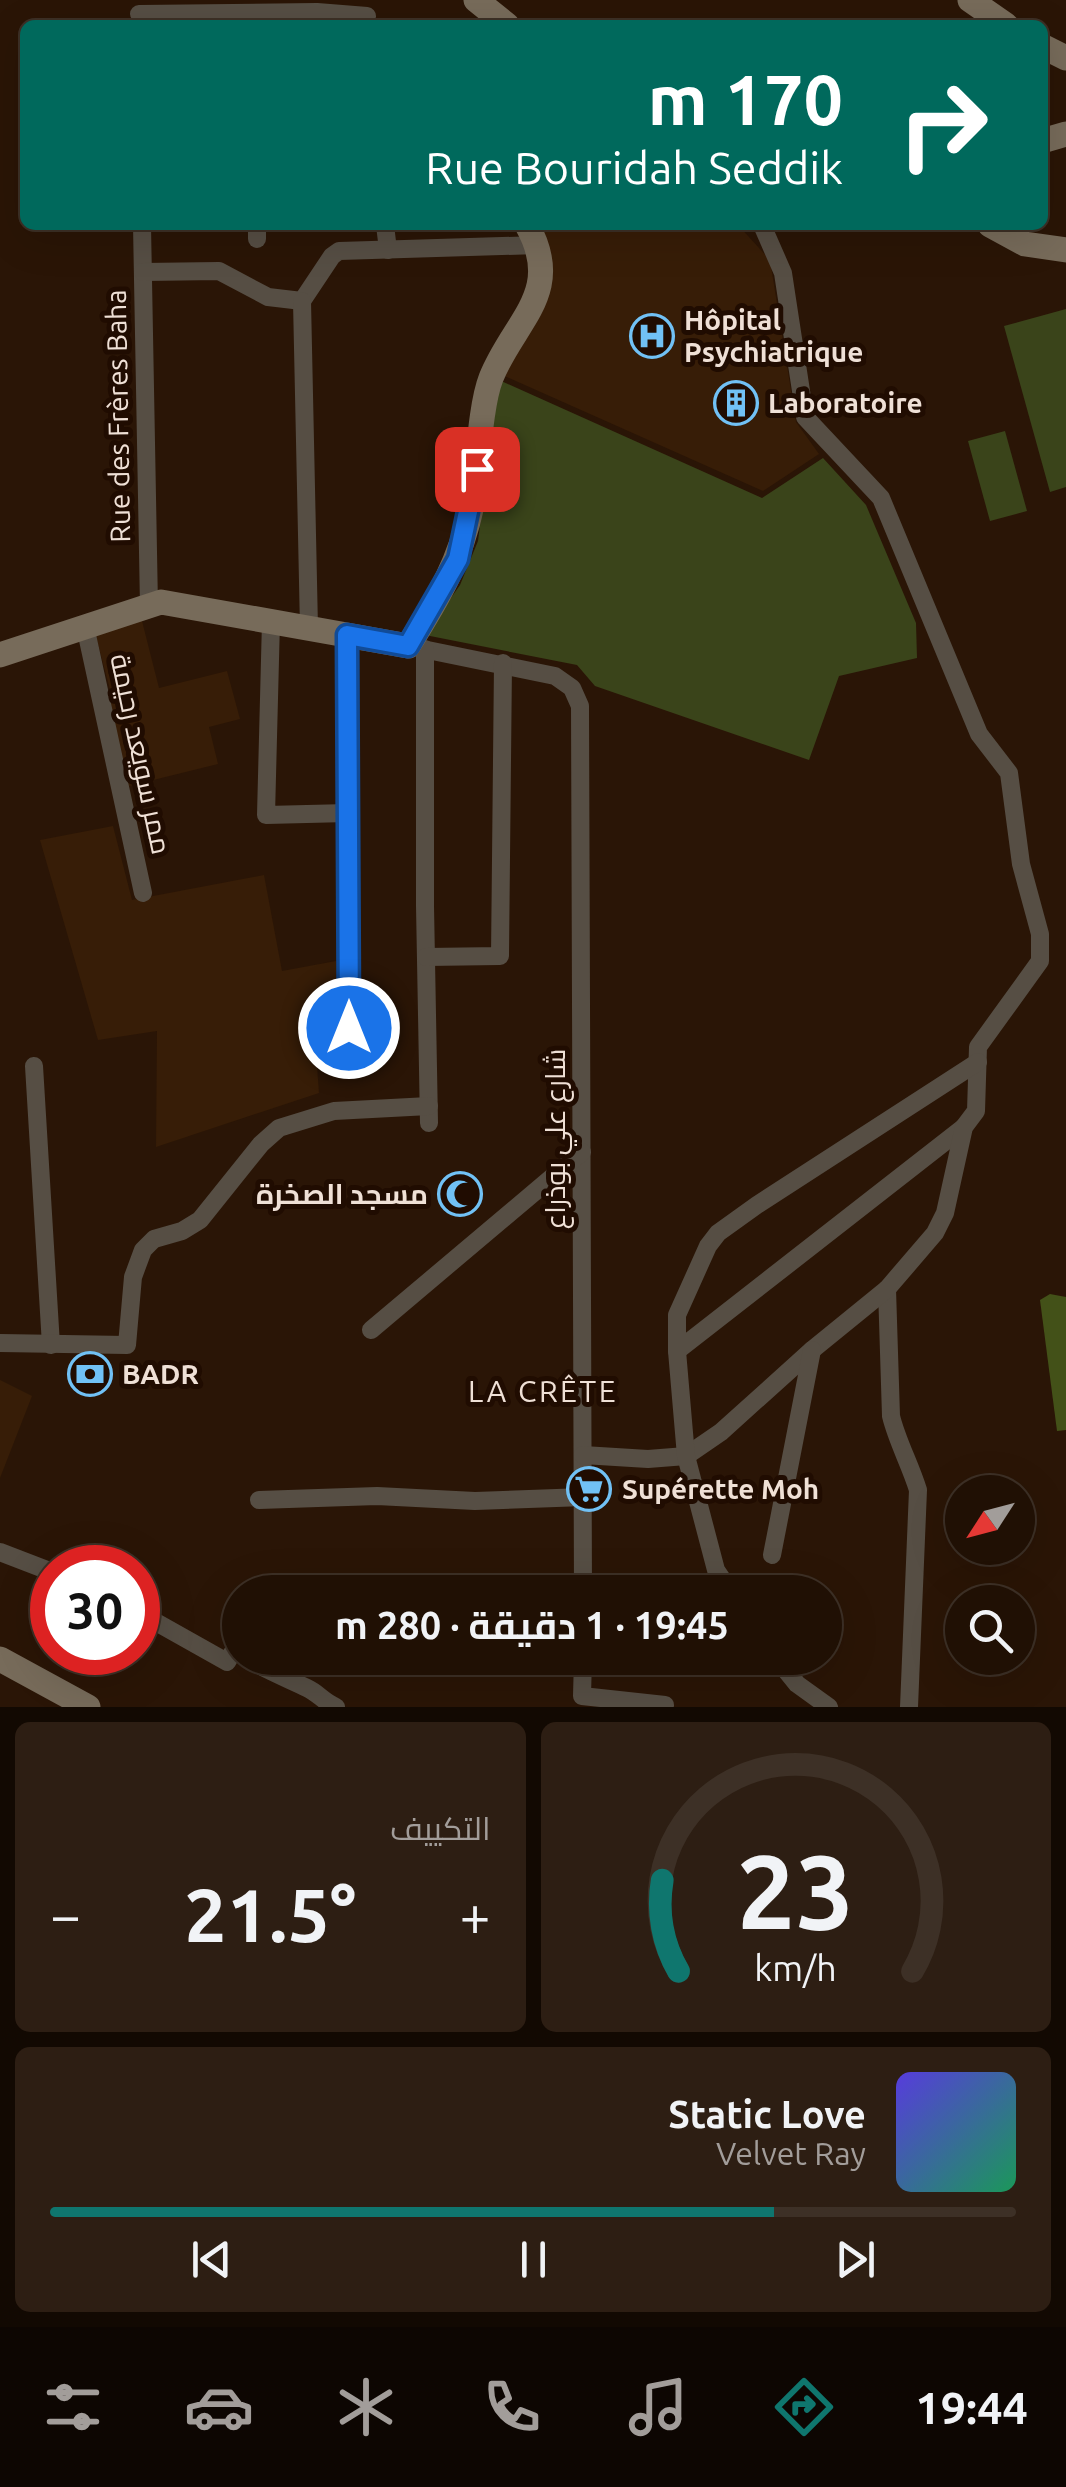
<!DOCTYPE html>
<html lang="ar">
<head>
<meta charset="utf-8">
<style>
	:root { --surface:#201004; --page:#2d1e13; --text:#f1f3f6; --muted:#a29d9a; --line:#3d3026; --accent:#0f766e }
	body { margin:0; font-family:Ubuntu,Cairo,sans-serif; background:var(--page); color:var(--text); direction:rtl; height:100vh; display:flex; flex-direction:column; font-size:38px; white-space:nowrap }
	* { box-sizing:border-box; margin:0 }
	p { font-size:32px; color:var(--muted) }
	.icon { flex:none; width:55px; height:55px; fill:none; stroke:currentColor; stroke-width:2; stroke-linecap:round; stroke-linejoin:round }
	.map { position:relative; height:1707px; overflow:hidden; direction:ltr }
	.details { display:flex; flex-direction:column; gap:15px; padding:15px; background:#120902; flex:1 }
	.details>* { flex:none }
	.top-card { position:absolute; left:20px; top:20px; width:1028px; height:210px; border-radius:15px; box-shadow:0 10px 40px #0002,0 0 0 2px var(--line); direction:rtl; background:#00695c; color:#fff; overflow:hidden }
	.needle { width:65px; rotate:234deg }
	.controls { position:absolute; left:945px; top:1475px; display:grid; gap:20px }
	.controls a { display:grid; place-items:center; width:90px; height:90px; border-radius:50%; background:var(--surface); box-shadow:0 10px 40px #0002,0 0 0 2px var(--line); font-size:50px }
	.speed { position:absolute; left:30px; top:1545px; display:flex; gap:20px; font-size:50px; font-weight:700; text-align:center }
	.speed>* { display:grid; place-content:center; width:130px; height:130px; border-radius:50%; background:var(--surface); box-shadow:0 10px 40px #0002,0 0 0 2px var(--line); line-height:1 }
	.speed .limit { border:15px solid #d22; background:#fff; color:#111 }
	.pin { position:absolute; display:grid; place-items:center; width:85px; height:85px; color:#fff; margin:-42px; border-radius:20px; box-shadow:0 5px 15px #0006 }
	.me { position:absolute; width:110px; margin:-55px; rotate:0deg; stroke-linejoin:round; filter:drop-shadow(0 0 8px #0008) }
	.turn { display:flex; align-items:center; gap:35px; height:210px; padding:0 40px; font-size:45px }
	.turn .icon { width:130px; height:130px; stroke-width:2.5 }
	.turn b { display:block; font-size:70px; line-height:85px }
	.big { font-size:75px; font-weight:700; line-height:1.1 }
	.details .tile { flex:1; display:flex; flex-direction:column; justify-content:center; gap:15px; min-width:0; padding:0 35px; border-radius:15px; background:var(--page) }
	.details .dial { align-items:center; gap:0 }
	.dial svg { height:260px; overflow:visible; fill:none; stroke:var(--line); stroke-width:7; stroke-linecap:round; text-anchor:middle }
	.dial text { fill:var(--text); stroke:none }
	.song { display:flex; align-items:center; gap:30px }
	.cover { width:120px; height:120px; border-radius:15px; background:linear-gradient(135deg,hsl(250 70% 55%),hsl(150 70% 35%)) }
	.played { height:10px; border-radius:5px; background:linear-gradient(90deg,var(--accent) 75%,var(--line) 75%) }
	.keys { display:flex; justify-content:space-around; direction:ltr }
	.heat { display:flex; justify-content:space-between; align-items:center; font-size:55px; direction:ltr }
	.details .tiles { flex:1; display:grid; gap:15px; grid-template-columns:1fr 1fr }
	.tile:last-child { grid-column:span 2 }
	.trip { position:absolute; left:222px; top:1575px; width:620px; height:100px; border-radius:50px; background:var(--surface); box-shadow:0 10px 40px #0002,0 0 0 2px var(--line); font-weight:700; line-height:100px; text-align:center; direction:rtl }
	.dock { display:flex; height:160px; justify-content:space-around; align-items:center; background:#0d0602; color:var(--muted) }
	.dock .icon { width:70px; height:70px }
	.dock .selected { color:var(--accent) }
	.dock b { font-size:45px; color:var(--text) }
	.map>svg:first-child { display:block }
	.built { fill:#371d07 }
	.green { fill:#3a441a }
	.forest { fill:#435118 }
	.lines { fill:none; stroke-linecap:round; stroke-linejoin:round }
	.minor { stroke:#564e44; stroke-width:18 }
	.secondary { stroke:#776b5a; stroke-width:25 }
	.route-casing { stroke:#114b97; stroke-width:25 }
	.route { stroke:#1a73e8; stroke-width:18 }
	.labels { text-anchor:middle; stroke-width:10; stroke-linejoin:round; paint-order:stroke }
	.poi-label { font-size:28px; font-weight:bold; fill:#efe0d6; stroke:#200c01; text-anchor:start }
	.street-label { font-size:28px; fill:#efe0d6; stroke:#200c01 }
	.neighbourhood-label { font-size:30px; letter-spacing:2.5px; fill:#efe0d6; stroke:#200c01 }
</style>
</head>
<body>
<div class="map">
<svg width="1066" height="1707" viewBox="0 0 1066 1707">
	<rect width="100%" height="100%" fill="#2a1506"/>
	<g class="built">
		<polygon points="531,225 738,225 770,260 796,422 819,454 763,491 500,374 543,299"/>
		<polygon points="142,621 159,688 227,671 240,719 209,727 218,764 129,786 106,699 112,697 95,633"/>
		<polygon points="113,826 132,900 264,875 282,971 336,961 339,1044 316,1052 319,1093 156,1147 157,1031 98,1040 40,840"/>
		<polygon points="0,1380 32,1396 0,1478"/>
	</g>
	<g class="green">
		<polygon points="1066,309 1066,487 1050,492 1004,326"/>
		<polygon points="499,380 762,498 823,458 866,505 916,623 917,658 839,676 809,760 595,686 577,665 425,635 460,585 478,541"/>
		<polygon points="1005,431 1027,511 990,521 968,441"/>
	</g>
	<polygon class="forest" points="1050,1294 1066,1297 1066,1430 1057,1431 1040,1300"/>
	<g class="lines">
		<g class="minor">
			<polyline points="139,14 317,12 367,16"/>
			<polyline points="142,225 149,606"/>
			<polyline points="257,225 257,239"/>
			<polyline points="385,225 388,250"/>
			<polyline points="143,272 219,271 268,297 302,301 332,256 339,251 538,245"/>
			<polyline points="302,301 309,628"/>
			<polyline points="271,621 266,815 348,813"/>
			<polyline points="85,626 143,893"/>
			<polyline points="347,635 349,1028"/>
			<polyline points="408,646 555,676 572,688 580,706 583,1592"/>
			<polyline points="425,649 425,906 429,1123"/>
			<polyline points="426,957 500,956 503,663"/>
			<polyline points="34,1066 51,1345"/>
			<path d="M887 1289 891 1416C897 1441 910 1464 918 1490L909 1707"/>
			<polyline points="371,1330 582,1152"/>
			<polyline points="0,1343 127,1345 133,1277 143,1250 154,1239 182,1231 200,1220 261,1144 279,1128 334,1111 429,1106"/>
			<polyline points="677,1351 964,1127"/>
			<polyline points="583,1455 648,1459 686,1456 721,1432 812,1350 887,1289 935,1233 945,1213 964,1127 976,1111 978,1047 1040,961 1040,934 1021,864 1009,773 979,734 881,498 805,417 783,273 762,225"/>
			<polyline points="259,1500 377,1496 475,1501 584,1497"/>
			<polyline points="0,1552 52,1572"/>
			<polyline points="772,1555 812,1350"/>
			<polyline points="731,1592 716,1570 686,1456 677,1351 677,1315 708,1246 718,1233 757,1205 978,1062"/>
			<polyline points="138,1612 227,1662 234,1650 240,1654"/>
			<path d="M246 1658C266 1670 286 1678 307 1688 318 1693 324 1702 336 1707"/>
			<polyline points="583,1658 582,1696 665,1705"/>
			<polyline points="776,1658 797,1684 829,1707"/>
		</g>
		<g class="secondary">
			<polyline points="476,0 507,25"/>
			<polyline points="970,0 1006,25"/>
			<polyline points="1042,46 1066,58"/>
			<polyline points="1042,141 1066,134"/>
			<polyline points="990,225 1025,244 1066,250"/>
			<path d="M0 655 161 602 408 646C439 597 462 558 473 500 478 467 480 406 491 378 514 320 565 293 527 225"/>
			<polyline points="0,1659 88,1707"/>
		</g>
	</g>
	<g class="lines">
		<g class="route-casing">
			<polyline id="route" points="349,1028 347,635 408,646 458,559 477,469"/>
		</g>
		<use href="#route" class="route"/>
	</g>
	<defs>
		<g id="hospital-ring" transform="scale(2.25)"><circle r="9.5" fill="#200c01" stroke="#71c1f5" stroke-width="1.5"/><path d="M-5-5h3v3.5h4V-5h3V5h-3V1.5h-4V5h-3Z" fill="#71c1f5"/></g>
		<g id="building-ring" transform="scale(2.25)"><circle r="9.5" fill="#200c01" stroke="#71c1f5" stroke-width="1.5"/><path d="M-4-6H4V6H1V3H-1V6H-4ZM-2.5-4.3h1.7v1.8h-1.7ZM.8-4.3h1.7v1.8H.8ZM-2.5-1h1.7V.8h-1.7ZM.8-1h1.7V.8H.8Z" fill="#71c1f5"/></g>
		<g id="mosque-ring" transform="scale(2.25)"><circle r="9.5" fill="#200c01" stroke="#71c1f5" stroke-width="1.5"/><path d="M3.5-4.9A6 6 0 1 0 3.5 4.9A5 5 0 1 1 3.5-4.9Z" fill="#71c1f5"/></g>
		<g id="bank-ring" transform="scale(2.25)"><circle r="9.5" fill="#200c01" stroke="#71c1f5" stroke-width="1.5"/><path d="M-6-4H6V4H-6ZM0-2.3a2.3 2.3 0 1 0 0 4.6a2.3 2.3 0 1 0 0-4.6Z" fill="#71c1f5"/></g>
		<g id="supermarket-ring" transform="scale(2.25)"><circle r="9.5" fill="#200c01" stroke="#71c1f5" stroke-width="1.5"/><path d="M-6-5.5h2.5l.6 2H6L4.5 2H-2.5L-4.4-4H-6ZM-1.5 3.2a1.3 1.3 0 1 0 .1 0ZM3 3.2a1.3 1.3 0 1 0 .1 0Z" fill="#71c1f5"/></g>
	</defs>
	<g fill-rule="evenodd">
		<use href="#hospital-ring" x="652" y="336"/>
		<use href="#building-ring" x="736" y="403"/>
		<use href="#mosque-ring" x="460" y="1194"/>
		<use href="#bank-ring" x="90" y="1374"/>
		<use href="#supermarket-ring" x="589" y="1489"/>
	</g>
	<g class="labels">
		<g class="poi-label">
			<text x="684" y="330">Hôpital<tspan x="684" dy="32">Psychiatrique</tspan></text>
			<text x="768" y="413">Laboratoire</text>
			<text x="428" y="1204" text-anchor="end">مسجد الصخرة</text>
			<text x="122" y="1384">BADR</text>
			<text x="622" y="1499">Supérette Moh</text>
		</g>
		<g class="street-label">
			<text transform="translate(118 416) rotate(-91)" y="10">Rue des Frères Baha</text>
			<text transform="translate(141 754) rotate(78)" y="10">ممر سويعد رحيمة</text>
			<text transform="translate(555 1139) rotate(-90)" y="10">شارع علي بوذراع</text>
		</g>
		<g class="neighbourhood-label">
			<text x="543" y="1402">LA CRÊTE</text>
		</g>
	</g>
</svg>
<div class="controls">
<a><svg class="needle" viewBox="-14 -14 28 28"><path d="M0-13l5 13h-10z" fill="#e53935"/><path d="M0 13l5-13h-10z" fill="#a29d9a"/></svg></a>
<a><svg class="icon" aria-label="search" viewBox="0 0 24 24"><circle cx="10" cy="10" r="6"/><path d="M15 15l6 6"/></svg></a>
</div>
<div class="speed"><div class="limit">30</div></div>
<div class="pin" style="left:477px;top:469px;background:#d93025"><svg class="icon" aria-label="arrive" viewBox="0 0 24 24"><path d="M6 21V4h12l-3 4 3 4H6"/></svg></div>
<svg class="me" style="left:349px;top:1028px" viewBox="-20 -20 40 40"><circle r="17" fill="#1a73e8" stroke="#fff" stroke-width="3"/><path d="M0-11L8 9 0 5-8 9z" fill="#fff"/></svg>
<div class="trip">19:45 · 1 دقيقة · 280 m</div>
<div class="top-card">
<div class="turn"><svg class="icon" aria-label="right" viewBox="0 0 24 24"><path d="M7 20v-9h11M14 6l5 5-5 5"/></svg><div><b>170 m</b>Rue Bouridah Seddik</div></div>
</div>
</div>
<section class="details">
<div class="tiles">
<div class="tile dial"><svg viewBox="0 0 100 80">
<path d="M14 69A42 42 0 1 1 86 69"/>
<path d="M14 69A42 42 0 0 1 9 41" stroke="#0f766e"/>
<text x="50" y="56" font-size="32" font-weight="700">23</text>
<text x="50" y="72" font-size="11">km/h</text>
</svg></div>
<div class="tile"><p>التكييف</p>
<div class="heat"><a>−</a><b class="big">21.5°</b><a>+</a></div>
</div>
<div class="tile">
<div class="song"><i class="cover"></i><div><b>Static Love</b><p>Velvet Ray</p></div></div>
<div class="played"></div>
<div class="keys"><svg class="icon" aria-label="previous" viewBox="0 0 24 24"><path d="M18 5L8 12l10 7zM5 5v14"/></svg><svg class="icon" aria-label="pause" viewBox="0 0 24 24"><path d="M8 5v14M16 5v14"/></svg><svg class="icon" aria-label="next" viewBox="0 0 24 24"><path d="M6 5l10 7-10 7zM19 5v14"/></svg></div>
</div>
</div>
</section>
<nav class="dock">
<b>19:44</b>
<svg class="icon selected" aria-label="directions" viewBox="0 0 24 24"><path d="M12 3l9 9-9 9-9-9zM9 14v-3h6M13 9l2 2-2 2"/></svg>
<svg class="icon" aria-label="music" viewBox="0 0 24 24"><path d="M9 18V5l10-2v13"/><circle cx="6" cy="18" r="3"/><circle cx="16" cy="16" r="3"/></svg>
<svg class="icon" aria-label="phone" viewBox="0 0 24 24"><path d="M5 4h4l2 5-3 2q2 4 5 5l2-3 5 2v4C11 20 4 13 5 4z"/></svg>
<svg class="icon" aria-label="climate" viewBox="0 0 24 24"><path d="M12 3v18M4 7l16 10M4 17L20 7"/></svg>
<svg class="icon" aria-label="car" viewBox="0 0 24 24"><path d="M5 17H2v-5l4-1 3-4h7l3 4 3 1v5h-3M9 17h6M6 11h13"/><circle cx="7" cy="17" r="2"/><circle cx="17" cy="17" r="2"/></svg>
<svg class="icon" aria-label="filters" viewBox="0 0 24 24"><path d="M4 7h16M4 17h16"/><circle cx="9" cy="7" r="2"/><circle cx="15" cy="17" r="2"/></svg>
</nav>
</body>
</html>
